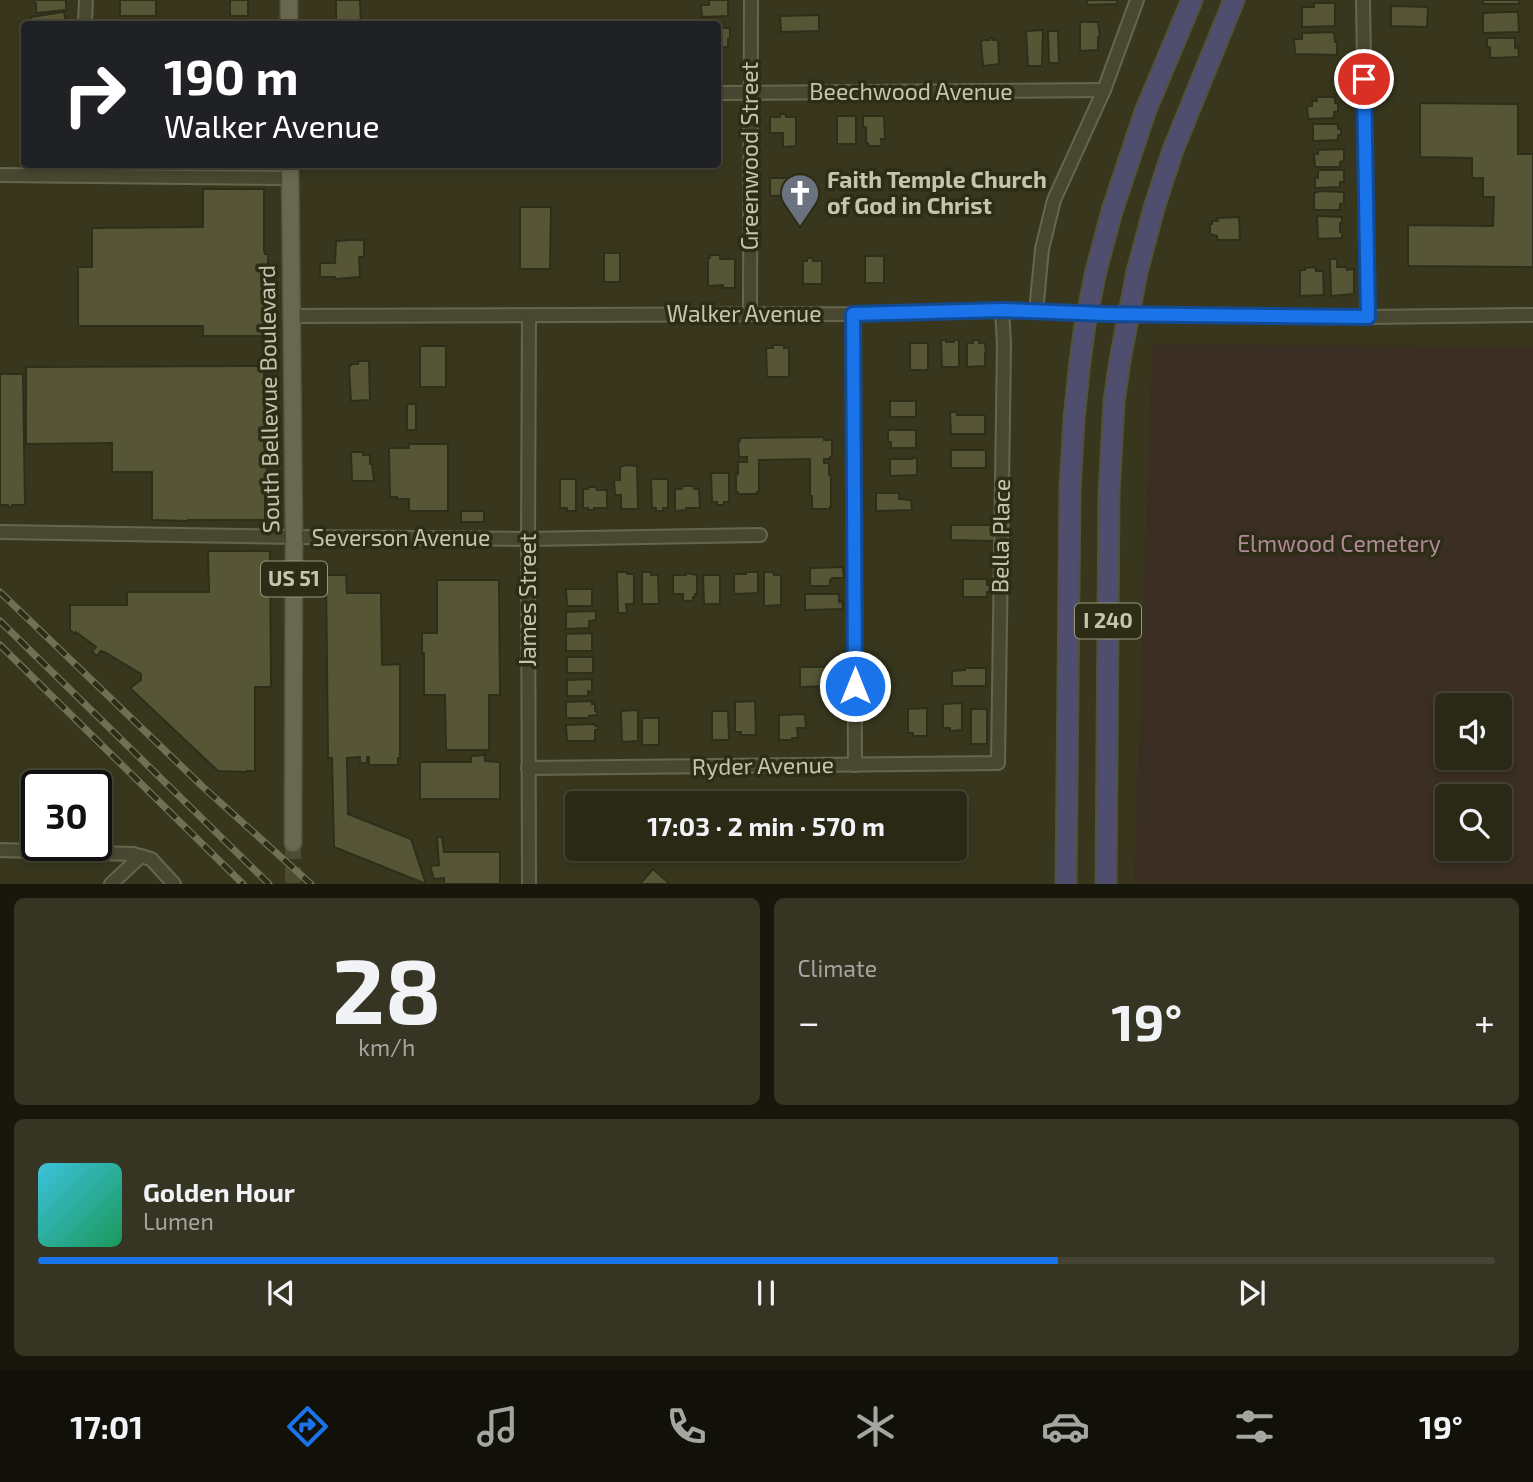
<!DOCTYPE html>
<html lang="en">
<head>
<meta charset="utf-8">
<style>
	:root { --surface:#2a2916; --page:#363523; --text:#f1f3f6; --muted:#a5a6a1; --line:#464535; --accent:#1a73e8 }
	body { margin:0; font-family:"Exo 2",sans-serif; background:var(--page); color:var(--text); height:100vh; display:flex; flex-direction:column; font-size:26px; white-space:nowrap }
	* { box-sizing:border-box; margin:0 }
	p { font-size:23px; color:var(--muted) }
	.icon { flex:none; width:38px; height:38px; fill:none; stroke:currentColor; stroke-width:2; stroke-linecap:round; stroke-linejoin:round }
	.map { position:relative; height:884px; overflow:hidden }
	.sheet { display:flex; flex-direction:column; gap:14px; padding:14px; background:#17170c; flex:1 }
	.sheet>* { flex:none }
	.banner { position:absolute; left:21px; top:21px; width:700px; height:147px; border-radius:7px; box-shadow:0 4px 10px #0003,0 0 0 2px var(--line); background:#202124; color:#fff; overflow:hidden }
	.fabs { position:absolute; left:1435px; top:693px; display:grid; gap:14px }
	.fabs a { display:grid; place-items:center; width:77px; height:77px; border-radius:7px; background:var(--surface); box-shadow:0 4px 10px #0003,0 0 0 2px var(--line); font-size:35px }
	.speed { position:absolute; left:21px; top:770px; display:flex; gap:14px; font-size:35px; font-weight:700; text-align:center }
	.speed>* { display:grid; place-content:center; width:91px; height:91px; border-radius:50%; background:var(--surface); box-shadow:0 4px 10px #0003,0 0 0 2px var(--line); line-height:1 }
	.speed .limit { border:4px solid #111; border-radius:10px; background:#fff; color:#111 }
	.pin { position:absolute; display:grid; place-items:center; width:60px; height:60px; color:#fff; margin:-30px; border:4px solid #fff; border-radius:50%; box-shadow:0 2px 7px #0007 }
	.me { position:absolute; width:77px; margin:-38px; rotate:0deg; stroke-linejoin:round; filter:drop-shadow(0 0 5px #0008) }
	.turn { display:flex; align-items:center; gap:24px; height:147px; padding:0 28px; font-size:32px }
	.turn .icon { width:91px; height:91px; stroke-width:2.5 }
	.turn b { display:block; font-size:49px; line-height:60px }
	.big { font-size:52px; font-weight:700; line-height:1.1 }
	.sheet .tile { flex:1; display:flex; flex-direction:column; justify-content:center; gap:10px; min-width:0; padding:0 24px; border-radius:10px; background:var(--page) }
	.sheet .dial { align-items:center; gap:0 }
	.dial b { font-size:91px; line-height:1 }
	.song { display:flex; align-items:center; gap:21px }
	.cover { width:84px; height:84px; border-radius:10px; background:linear-gradient(135deg,hsl(190 70% 55%),hsl(150 70% 35%)) }
	.played { height:7px; border-radius:4px; background:linear-gradient(90deg,var(--accent) 70%,var(--line) 70%) }
	.keys { display:flex; justify-content:space-around; direction:ltr }
	.heat { display:flex; justify-content:space-between; align-items:center; font-size:38px; direction:ltr }
	.sheet .tiles { flex:1; display:grid; gap:14px; grid-template-columns:1fr 1fr }
	.tile:last-child { grid-column:span 2 }
	.trip { position:absolute; left:565px; top:791px; width:402px; height:70px; border-radius:7px; background:var(--surface); box-shadow:0 4px 10px #0003,0 0 0 2px var(--line); font-weight:700; line-height:70px; text-align:center }
	.tab-bar { display:flex; height:112px; justify-content:space-around; align-items:center; background:#111009; color:var(--muted) }
	.tab-bar .icon { width:49px; height:49px }
	.tab-bar .selected { color:var(--accent) }
	.tab-bar b { font-size:32px; color:var(--text) }
	.map>svg:first-child { display:block }
	.green { fill:#3b2e22; fill-rule:evenodd }
	.building { fill:#565637; stroke:#2e2e19; stroke-width:2 }
	.lines { fill:none; stroke-linecap:round; stroke-linejoin:round }
	.major-tunnel { stroke:#4d4c33; stroke-width:16; stroke-dasharray:16 8; stroke-linecap:butt }
	.minor-casing { stroke:#66664f; stroke-width:16 }
	.major-casing { stroke:#54553e; stroke-width:19 }
	.highway-casing { stroke:#52523c; stroke-width:23 }
	.minor { stroke:#484832; stroke-width:12 }
	.major { stroke:#69684f; stroke-width:16 }
	.highway { stroke:#4f4e6f; stroke-width:19 }
	.rail-casing { stroke:#707053; stroke-width:7 }
	.rail { stroke:#2c2c17; stroke-width:4.5; stroke-dasharray:13; stroke-linecap:butt }
	.highway-bridge-casing { stroke:#52523c; stroke-width:23; stroke-linecap:butt }
	.highway-bridge { stroke:#4f4e6f; stroke-width:19 }
	.route-casing { stroke:#114b97; stroke-width:18 }
	.route { stroke:#1a73e8; stroke-width:12 }
	.labels { text-anchor:middle; stroke-width:7; stroke-linejoin:round; paint-order:stroke }
	.shield { fill:#2c2c17; stroke:#97977f; stroke-width:2 }
	.shield-label { font-size:21px; font-weight:bold; fill:#c5c5ab }
	.street-label { font-size:23px; fill:#c5c5ab; stroke:#2c2c17 }
	.poi-label { font-size:23px; font-weight:bold; fill:#c5c5ab; stroke:#2c2c17; text-anchor:start }
	.park-label { font-size:23px; fill:#b18998; stroke:#2c2c17 }
</style>
</head>
<body>
<div class="map">
<svg width="1533" height="884" viewBox="0 0 1533 884">
	<rect width="100%" height="100%" fill="#38371e"/>
	<path class="green" d="M1152 345 1533 346V883H1134ZM1447 705H1500V758H1447ZM1447 796H1500V849H1447Z"/>
	<g class="building">
		<polygon points="34,0 66,0 66,10 36,13 36,3 34,3"/>
		<rect x="120" y="0" width="36" height="16"/>
		<rect x="230" y="0" width="18" height="16"/>
		<polygon points="336,0 360,0 361,24 336,24"/>
		<polygon points="709,0 728,0 728,16 702,17 701,5 709,5"/>
		<polygon points="1087,0 1117,0 1117,4 1087,5"/>
		<rect x="1483" y="0" width="36" height="4"/>
		<polygon points="1314,3 1335,3 1335,26 1302,27 1302,7 1314,7"/>
		<polygon points="1391,6 1428,7 1427,27 1391,26"/>
		<polygon points="64,12 66,23 32,24 31,17"/>
		<polygon points="1505,12 1518,12 1519,32 1483,33 1483,13"/>
		<polygon points="819,15 819,31 781,32 780,16"/>
		<polygon points="157,20 157,24 116,24 116,21"/>
		<polygon points="1080,22 1098,22 1100,37 1098,37 1098,50 1080,51"/>
		<polygon points="718,28 730,28 730,38 728,39 728,47 718,47"/>
		<polygon points="1043,30 1042,66 1028,66 1026,31"/>
		<polygon points="1048,31 1058,31 1059,63 1049,63"/>
		<polygon points="1334,32 1335,42 1337,42 1337,55 1295,54 1294,39 1302,39 1302,33"/>
		<polygon points="990,38 993,38 993,40 998,40 999,64 983,66 981,43 982,40 990,40"/>
		<polygon points="1487,38 1515,38 1515,48 1518,47 1519,57 1490,58 1490,47 1487,47"/>
		<polygon points="1316,97 1335,97 1335,103 1338,103 1338,112 1334,112 1334,118 1308,119 1307,106 1312,106 1312,101 1317,101"/>
		<polygon points="1420,103 1518,104 1518,154 1533,154 1533,267 1408,266 1408,225 1493,226 1494,197 1483,197 1483,178 1472,178 1472,158 1420,157"/>
		<polygon points="780,114 786,114 786,117 796,117 796,146 783,147 783,133 770,133 770,117 780,117"/>
		<rect x="837" y="116" width="19" height="28"/>
		<polygon points="863,116 884,116 885,139 881,139 882,146 869,146 868,143 866,143 866,127 863,127"/>
		<polygon points="1313,124 1338,124 1338,129 1341,129 1341,135 1338,135 1338,140 1313,141"/>
		<polygon points="1344,149 1344,161 1340,162 1340,167 1315,167 1314,154 1318,154 1318,150"/>
		<polygon points="1318,170 1344,170 1344,182 1340,182 1340,187 1315,188 1315,177 1318,178"/>
		<polygon points="770,178 793,178 793,195 770,196"/>
		<polygon points="203,189 264,189 264,250 265,254 268,254 268,271 265,271 264,275 264,336 203,336 203,326 78,326 78,267 92,267 92,228 203,227"/>
		<polygon points="1320,191 1344,192 1344,203 1340,204 1340,210 1314,210 1314,193"/>
		<polygon points="520,207 551,207 550,269 520,269"/>
		<polygon points="1317,216 1342,217 1342,223 1340,223 1340,232 1342,232 1342,238 1318,239"/>
		<polygon points="1239,217 1240,240 1217,240 1217,236 1210,234 1210,224 1212,224 1212,221 1218,221 1217,218"/>
		<polygon points="351,240 364,240 364,257 359,257 360,277 335,279 335,277 320,277 320,263 335,263 336,241"/>
		<rect x="604" y="253" width="16" height="29"/>
		<polygon points="710,255 720,255 720,259 735,259 735,288 723,288 723,285 708,286 708,258 710,258"/>
		<rect x="865" y="256" width="19" height="27"/>
		<polygon points="807,258 813,258 813,261 822,261 822,284 803,284 803,261 807,261"/>
		<polygon points="1330,259 1337,259 1337,267 1346,267 1347,270 1354,269 1354,294 1331,296"/>
		<polygon points="1315,267 1316,271 1323,271 1324,295 1300,296 1300,270 1305,270 1305,268"/>
		<polygon points="941,340 946,340 946,342 954,342 954,340 959,340 959,367 942,367"/>
		<polygon points="973,340 979,340 979,343 985,343 986,353 985,353 985,366 967,367 967,343 973,343"/>
		<rect x="910" y="343" width="18" height="27"/>
		<polygon points="773,345 784,345 784,348 789,348 789,377 767,377 766,348 773,348"/>
		<rect x="420" y="346" width="26" height="41"/>
		<polygon points="358,361 369,361 370,400 351,401 349,367 352,364 358,364"/>
		<polygon points="257,366 264,367 265,464 267,464 267,478 265,478 265,520 188,520 187,522 187,521 152,520 152,472 112,472 112,443 26,444 26,367"/>
		<polygon points="0,374 23,374 25,505 12,505 12,507 8,507 8,505 0,505"/>
		<rect x="890" y="401" width="26" height="16"/>
		<rect x="407" y="404" width="9" height="26"/>
		<polygon points="950,412 957,412 957,415 985,415 985,434 951,434"/>
		<polygon points="888,430 916,430 916,448 891,448 891,442 888,442"/>
		<polygon points="824,437 824,440 832,440 832,457 830,457 830,459 824,459 824,463 829,463 829,475 831,475 831,507 830,507 830,509 812,509 812,496 810,496 810,459 759,460 759,492 757,492 757,494 738,494 738,492 736,492 736,473 738,474 738,462 747,462 747,457 739,457 738,440 740,441 740,438"/>
		<polygon points="409,444 448,444 448,511 409,511 409,499 397,499 397,497 390,497 389,448 409,448"/>
		<rect x="951" y="450" width="35" height="18"/>
		<polygon points="351,452 363,452 363,455 370,455 370,464 372,464 374,481 352,481"/>
		<polygon points="912,457 917,459 917,475 890,476 890,459 912,459"/>
		<polygon points="626,465 637,466 638,509 621,509 621,495 615,495 614,480 620,480 620,467"/>
		<polygon points="711,473 729,473 729,502 724,502 724,505 717,505 717,502 712,502"/>
		<polygon points="560,479 576,479 576,511 567,511 567,508 560,508"/>
		<polygon points="651,479 668,479 668,508 663,508 663,511 656,511 656,508 652,508"/>
		<polygon points="682,486 694,486 694,489 699,489 700,508 686,508 686,510 675,511 675,489 682,489"/>
		<polygon points="588,487 596,487 597,490 607,490 607,508 594,508 594,510 588,510 588,508 583,508 583,489 588,489"/>
		<polygon points="876,493 899,493 899,499 911,500 912,510 876,511"/>
		<rect x="461" y="511" width="23" height="11"/>
		<polygon points="951,525 992,525 994,526 994,541 951,540"/>
		<polygon points="208,551 270,551 271,687 255,687 255,771 247,771 247,772 218,771 130,688 141,680 141,674 106,653 101,651 97,656 92,652 96,647 76,632 75,634 70,630 70,605 127,605 127,592 209,592"/>
		<polygon points="843,567 844,578 832,578 832,580 830,580 830,586 810,586 810,568"/>
		<polygon points="617,572 627,572 627,574 634,574 634,604 626,604 627,613 618,613"/>
		<polygon points="642,572 651,572 651,575 658,575 659,604 642,604"/>
		<polygon points="746,572 758,572 758,593 734,594 734,574 746,574"/>
		<polygon points="764,572 773,572 774,575 781,575 781,605 764,606"/>
		<polygon points="686,573 697,575 697,594 695,594 695,597 693,597 693,601 683,601 683,594 673,594 673,575 686,575"/>
		<polygon points="326,575 346,575 347,593 381,593 382,665 400,664 400,758 398,758 398,765 369,765 369,757 367,757 367,763 360,763 360,757 347,758 348,814 411,839 426,884 334,847 332,758 328,758"/>
		<polygon points="703,575 720,575 720,604 704,604"/>
		<polygon points="963,579 987,579 987,585 990,585 990,592 987,592 987,597 963,597"/>
		<polygon points="437,580 499,580 500,695 489,695 489,750 485,750 485,761 500,762 500,799 420,799 420,762 471,762 471,756 484,755 483,750 446,750 445,695 424,695 424,653 422,653 422,633 437,633"/>
		<polygon points="566,589 592,589 592,606 567,606"/>
		<polygon points="805,594 839,594 839,602 842,601 843,609 805,610"/>
		<polygon points="596,611 596,620 589,621 589,628 566,629 566,612"/>
		<polygon points="592,633 592,651 566,651 566,634"/>
		<rect x="567" y="657" width="26" height="16"/>
		<polygon points="800,667 832,667 832,680 829,680 829,686 800,687"/>
		<polygon points="965,668 986,668 986,686 952,686 952,671 965,670"/>
		<polygon points="592,679 592,692 588,691 588,696 567,696 567,680"/>
		<polygon points="592,701 592,704 595,704 595,711 597,711 597,715 589,716 589,718 566,718 566,702"/>
		<polygon points="755,701 756,735 741,735 741,732 735,732 735,702"/>
		<polygon points="962,703 962,730 950,731 950,728 943,728 943,704"/>
		<polygon points="927,708 927,736 913,736 913,733 908,733 908,709"/>
		<rect x="971" y="709" width="16" height="35"/>
		<polygon points="638,710 638,741 622,742 621,711"/>
		<polygon points="712,711 728,711 729,740 712,740"/>
		<polygon points="805,714 806,728 797,728 798,738 792,738 792,740 779,740 779,715"/>
		<rect x="642" y="718" width="17" height="27"/>
		<polygon points="595,724 595,726 598,726 598,730 595,730 595,741 567,741 566,725"/>
		<polygon points="907,790 927,790 928,803 905,803 905,795 907,794"/>
		<polygon points="688,793 688,803 672,803 672,794"/>
		<polygon points="938,795 957,795 957,821 956,821 956,803 938,803"/>
		<rect x="874" y="796" width="19" height="7"/>
		<polygon points="437,837 442,837 444,852 500,852 500,884 444,884 444,878 434,879 430,866 439,865"/>
		<polygon points="956,839 957,851 941,852 941,849 956,849"/>
		<polygon points="653,869 670,884 640,884"/>
	</g>
	<g class="lines">
		<polyline class="major-tunnel" points="293,843 293,884"/>
		<g class="minor-casing">
			<g id="minor">
				<polyline points="1363,0 1368,317"/>
				<polyline points="85,24 86,0"/>
				<polyline points="718,93 1104,90"/>
				<polyline points="0,175 290,178"/>
				<polyline points="1036,312 1042,249 1054,200 1104,90 1137,0"/>
				<polyline points="750,313 751,0"/>
				<polyline points="853,314 855,765"/>
				<polyline points="290,316 853,314 1002,310 1104,314 1368,317 1533,315"/>
				<polyline points="529,316 528,539 529,884"/>
				<polyline points="1,532 294,537 528,539 760,535"/>
				<polyline points="528,768 998,763 1004,344 1002,310"/>
				<polyline points="0,850 133,854 151,859 174,884"/>
				<polyline points="111,884 141,856"/>
			</g>
		</g>
		<g class="major-casing">
			<g id="major">
				<polyline points="289,24 289,0"/>
				<polyline points="290,164 294,537 293,843"/>
			</g>
		</g>
		<g class="highway-casing">
			<g id="highway">
				<polyline points="1096,271 1112,211 1145,112 1192,0"/>
				<polyline points="1137,272 1154,208 1173,150 1234,0"/>
				<polyline points="1066,884 1070,489 1074,419 1080,361"/>
				<polyline points="1106,884 1109,493 1114,402 1120,360"/>
			</g>
		</g>
		<use href="#minor" class="minor"/>
		<use href="#major" class="major"/>
		<use href="#highway" class="highway"/>
		<g class="rail-casing">
			<g id="rail">
				<polyline points="0,592 203,787 311,884"/>
				<polyline points="0,621 269,884"/>
				<polyline points="0,645 243,884"/>
			</g>
		</g>
		<use href="#rail" class="rail"/>
		<g class="highway-bridge-casing">
			<g id="highway-bridge">
				<polyline points="1120,360 1137,272"/>
				<polyline points="1080,361 1085,325 1096,271"/>
			</g>
		</g>
		<use href="#highway-bridge" class="highway-bridge"/>
	</g>
	<g class="lines">
		<g class="route-casing">
			<polyline id="route" points="855,686 853,314 1002,310 1104,314 1368,317 1364,79"/>
		</g>
		<use href="#route" class="route"/>
	</g>
	<defs>
		<g id="church-pin" transform="scale(2.0125)"><path d="M0 17L-7.5 6A9.5 9.5 0 1 1 7.5 6Z" fill="#6b7280" stroke="#2c2c17"/><path d="M-1.2-6h2.4v3.5h3.3v2.4h-3.3V6h-2.4V-.1h-3.3v-2.4h3.3Z" fill="#fff"/></g>
	</defs>
	<g fill-rule="evenodd">
		<use href="#church-pin" x="800" y="193"/>
	</g>
	<g class="labels">
		<g class="shield">
			<rect x="261" y="561.5" width="66" height="35" rx="5"/>
			<rect x="1075" y="603.5" width="66" height="35" rx="5"/>
		</g>
		<g class="shield-label">
			<text x="294" y="586">US 51</text>
			<text x="1108" y="628">I 240</text>
		</g>
		<g class="street-label">
			<text x="911" y="100">Beechwood Avenue</text>
			<text transform="translate(750 156) rotate(-90)" y="8">Greenwood Street</text>
			<text x="744" y="322">Walker Avenue</text>
			<text transform="translate(269 399) rotate(-91)" y="8">South Bellevue Boulevard</text>
			<text transform="translate(1001 536) rotate(-89)" y="8">Bella Place</text>
			<text x="401" y="546">Severson Avenue</text>
			<text transform="translate(528 600) rotate(-90)" y="8">James Street</text>
			<text transform="translate(763 766) rotate(-1)" y="8">Ryder Avenue</text>
		</g>
		<g class="poi-label">
			<text x="827" y="188">Faith Temple Church<tspan x="827" dy="26">of God in Christ</tspan></text>
		</g>
		<g class="park-label">
			<text x="1339" y="552">Elmwood Cemetery</text>
		</g>
	</g>
</svg>
<div class="fabs">
<a><svg class="icon" aria-label="sound" viewBox="0 0 24 24"><path d="M4 9h4l5-4v14l-5-4H4zM17 9q2 3 0 6"/></svg></a>
<a><svg class="icon" aria-label="search" viewBox="0 0 24 24"><circle cx="10" cy="10" r="6"/><path d="M15 15l6 6"/></svg></a>
</div>
<div class="speed"><div class="limit">30</div></div>
<div class="pin" style="left:1364px;top:79px;background:#d93025"><svg class="icon" aria-label="arrive" viewBox="0 0 24 24"><path d="M6 21V4h12l-3 4 3 4H6"/></svg></div>
<svg class="me" style="left:855px;top:686px" viewBox="-20 -20 40 40"><circle r="17" fill="#1a73e8" stroke="#fff" stroke-width="3"/><path d="M0-11L8 9 0 5-8 9z" fill="#fff"/></svg>
<div class="trip">17:03 · 2 min · 570 m</div>
<div class="banner">
<div class="turn"><svg class="icon" aria-label="right" viewBox="0 0 24 24"><path d="M7 20v-9h11M14 6l5 5-5 5"/></svg><div><b>190 m</b>Walker Avenue</div></div>
</div>
</div>
<section class="sheet">
<div class="tiles">
<div class="tile dial"><b>28</b><p>km/h</p></div>
<div class="tile"><p>Climate</p>
<div class="heat"><a>−</a><b class="big">19°</b><a>+</a></div>
</div>
<div class="tile">
<div class="song"><i class="cover"></i><div><b>Golden Hour</b><p>Lumen</p></div></div>
<div class="played"></div>
<div class="keys"><svg class="icon" aria-label="previous" viewBox="0 0 24 24"><path d="M18 5L8 12l10 7zM5 5v14"/></svg><svg class="icon" aria-label="pause" viewBox="0 0 24 24"><path d="M8 5v14M16 5v14"/></svg><svg class="icon" aria-label="next" viewBox="0 0 24 24"><path d="M6 5l10 7-10 7zM19 5v14"/></svg></div>
</div>
</div>
</section>
<nav class="tab-bar">
<b>17:01</b>
<svg class="icon selected" aria-label="directions" viewBox="0 0 24 24"><path d="M12 3l9 9-9 9-9-9zM9 14v-3h6M13 9l2 2-2 2"/></svg>
<svg class="icon" aria-label="music" viewBox="0 0 24 24"><path d="M9 18V5l10-2v13"/><circle cx="6" cy="18" r="3"/><circle cx="16" cy="16" r="3"/></svg>
<svg class="icon" aria-label="phone" viewBox="0 0 24 24"><path d="M5 4h4l2 5-3 2q2 4 5 5l2-3 5 2v4C11 20 4 13 5 4z"/></svg>
<svg class="icon" aria-label="climate" viewBox="0 0 24 24"><path d="M12 3v18M4 7l16 10M4 17L20 7"/></svg>
<svg class="icon" aria-label="car" viewBox="0 0 24 24"><path d="M5 17H2v-5l4-1 3-4h7l3 4 3 1v5h-3M9 17h6M6 11h13"/><circle cx="7" cy="17" r="2"/><circle cx="17" cy="17" r="2"/></svg>
<svg class="icon" aria-label="filters" viewBox="0 0 24 24"><path d="M4 7h16M4 17h16"/><circle cx="9" cy="7" r="2"/><circle cx="15" cy="17" r="2"/></svg>
<b>19°</b>
</nav>
</body>
</html>
